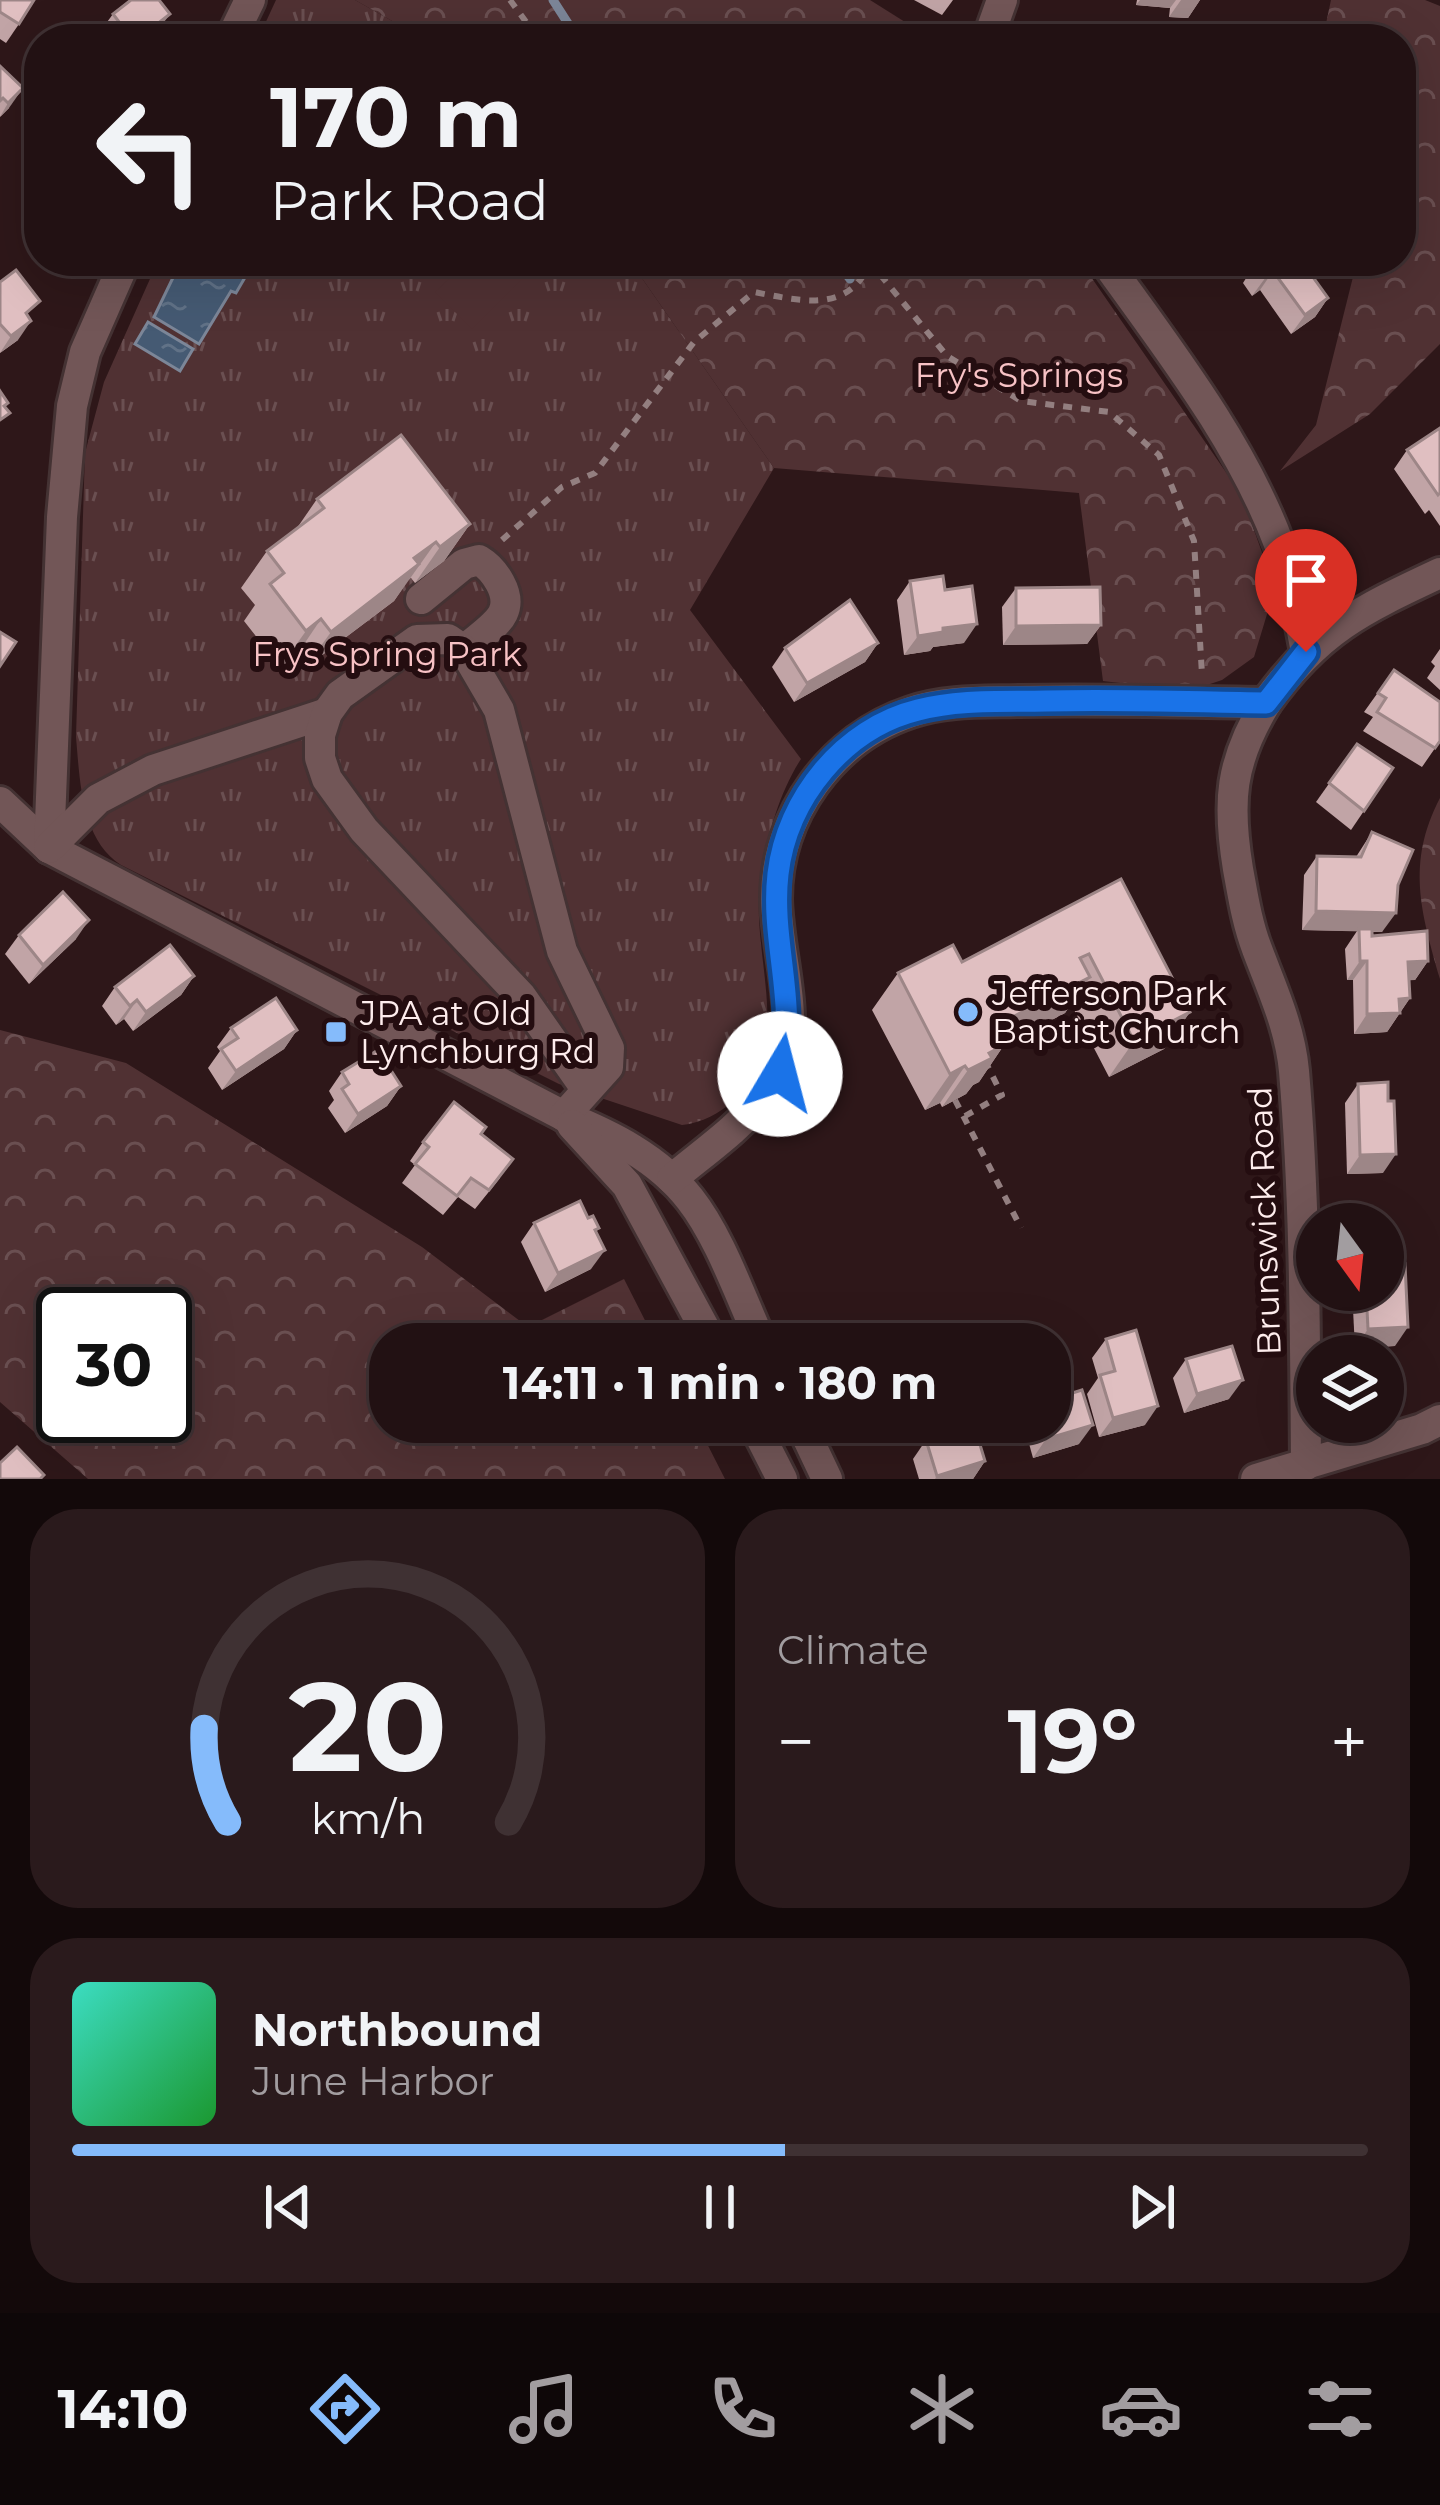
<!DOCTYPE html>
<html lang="en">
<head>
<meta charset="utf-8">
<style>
	:root { --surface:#221113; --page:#2a1a1c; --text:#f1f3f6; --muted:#a29da0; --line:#3f3133; --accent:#85bbfb }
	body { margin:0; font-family:Montserrat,sans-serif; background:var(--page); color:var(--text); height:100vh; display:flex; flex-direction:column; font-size:45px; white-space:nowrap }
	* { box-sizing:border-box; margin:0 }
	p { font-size:39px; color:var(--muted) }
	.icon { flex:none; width:66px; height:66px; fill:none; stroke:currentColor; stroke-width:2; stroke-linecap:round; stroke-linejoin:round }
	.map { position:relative; height:1479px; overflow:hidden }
	.side { display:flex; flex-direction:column; gap:30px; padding:30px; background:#13090a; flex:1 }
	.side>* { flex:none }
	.hud { position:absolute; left:24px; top:24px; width:1392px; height:252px; border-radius:48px; box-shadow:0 12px 48px #0002,0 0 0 3px var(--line); background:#221113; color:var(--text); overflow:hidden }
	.needle { width:78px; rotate:165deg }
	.controls { position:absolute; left:1296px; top:1203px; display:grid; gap:24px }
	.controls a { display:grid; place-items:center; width:108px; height:108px; border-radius:50%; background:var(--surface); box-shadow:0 12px 48px #0002,0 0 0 3px var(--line); font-size:60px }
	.speed { position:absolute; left:36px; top:1287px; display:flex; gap:24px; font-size:60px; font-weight:700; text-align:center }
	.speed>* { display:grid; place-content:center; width:156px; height:156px; border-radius:50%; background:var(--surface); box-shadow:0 12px 48px #0002,0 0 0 3px var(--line); line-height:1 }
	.speed .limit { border:6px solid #111; border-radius:18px; background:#fff; color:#111 }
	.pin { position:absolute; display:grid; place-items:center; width:102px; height:102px; color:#fff; margin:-123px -51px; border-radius:50% 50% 50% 0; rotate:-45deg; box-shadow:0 0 12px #0007 }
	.pin .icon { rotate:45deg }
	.me { position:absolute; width:132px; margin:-66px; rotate:8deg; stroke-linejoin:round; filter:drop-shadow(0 0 9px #0008) }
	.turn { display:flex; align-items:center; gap:42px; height:252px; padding:0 48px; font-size:54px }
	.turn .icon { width:156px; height:156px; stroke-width:2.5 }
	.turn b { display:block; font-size:84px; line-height:102px }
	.big { font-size:90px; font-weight:700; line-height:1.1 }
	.side .tile { flex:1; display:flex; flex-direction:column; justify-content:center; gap:18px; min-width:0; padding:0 42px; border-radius:48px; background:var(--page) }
	.side .dial { align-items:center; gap:0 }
	.dial svg { height:312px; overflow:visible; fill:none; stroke:var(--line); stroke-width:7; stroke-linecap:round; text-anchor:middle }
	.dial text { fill:var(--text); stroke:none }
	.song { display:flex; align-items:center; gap:36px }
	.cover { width:144px; height:144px; border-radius:18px; background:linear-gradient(135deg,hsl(170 70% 55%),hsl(130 70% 35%)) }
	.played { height:12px; border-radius:6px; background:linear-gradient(90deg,var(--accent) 55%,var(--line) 55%) }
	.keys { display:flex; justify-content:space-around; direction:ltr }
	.heat { display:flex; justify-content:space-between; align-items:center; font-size:66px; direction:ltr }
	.side .tiles { flex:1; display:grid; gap:30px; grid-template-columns:1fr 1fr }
	.tile:last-child { grid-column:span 2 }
	.trip { position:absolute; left:369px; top:1323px; width:702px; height:120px; border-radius:48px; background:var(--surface); box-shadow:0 12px 48px #0002,0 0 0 3px var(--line); font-weight:700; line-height:120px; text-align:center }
	.menu { display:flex; height:192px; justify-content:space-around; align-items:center; background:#0e0708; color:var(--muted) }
	.menu .icon { width:84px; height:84px }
	.menu .selected { color:var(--accent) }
	.menu b { font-size:54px; color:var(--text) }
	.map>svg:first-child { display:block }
	.grass { fill:url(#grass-tufts) }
	.forest { fill:url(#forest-crowns); fill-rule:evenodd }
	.pitch { fill:#503133 }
	.water { fill:url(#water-ripples); stroke:#7c8698; stroke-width:3 }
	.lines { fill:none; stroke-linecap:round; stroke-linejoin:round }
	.stream { stroke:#7c8698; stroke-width:9 }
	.minor-casing { stroke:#443233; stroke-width:36 }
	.path { stroke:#937f80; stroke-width:6; stroke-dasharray:9 9; stroke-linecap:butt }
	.minor { stroke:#725657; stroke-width:30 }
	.wall { fill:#c1a4a6 }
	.shaded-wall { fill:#9d8687 }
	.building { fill:#e0bfc1; stroke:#9d8687; stroke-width:3 }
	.route-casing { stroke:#114b97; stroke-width:30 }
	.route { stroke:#1a73e8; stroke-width:21 }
	.poi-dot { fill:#85bbfb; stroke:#240d10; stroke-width:4.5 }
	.labels { text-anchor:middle; stroke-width:12; stroke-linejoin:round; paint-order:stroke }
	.park-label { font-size:33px; fill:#f8c2c5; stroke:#240d10 }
	.poi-label { font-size:33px; fill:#feeded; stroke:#240d10; text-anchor:start }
	.street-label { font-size:33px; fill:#feeded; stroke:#240d10 }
</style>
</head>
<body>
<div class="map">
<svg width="1440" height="1479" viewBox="0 0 1440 1479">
	<defs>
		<pattern id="grass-tufts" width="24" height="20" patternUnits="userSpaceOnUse" patternTransform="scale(3)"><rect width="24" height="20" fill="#503133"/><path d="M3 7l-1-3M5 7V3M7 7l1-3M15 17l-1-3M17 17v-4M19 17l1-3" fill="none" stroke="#6a4f51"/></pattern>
		<pattern id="forest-crowns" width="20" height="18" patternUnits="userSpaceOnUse" patternTransform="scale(3)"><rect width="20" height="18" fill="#503133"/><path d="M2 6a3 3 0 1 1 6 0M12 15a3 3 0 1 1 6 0" fill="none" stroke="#6a4f51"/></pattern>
		<pattern id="water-ripples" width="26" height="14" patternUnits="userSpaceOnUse" patternTransform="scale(3)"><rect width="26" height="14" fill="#455a73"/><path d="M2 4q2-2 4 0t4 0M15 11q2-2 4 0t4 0" fill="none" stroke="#617287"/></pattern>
	</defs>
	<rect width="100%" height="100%" fill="#2e1719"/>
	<g class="grass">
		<polygon points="276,0 355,0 424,39 258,39"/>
		<path d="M158 261H630L774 468 690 610 801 759C776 797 762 854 759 900 757 943 772 999 766 1039 759 1083 725 1120 682 1125L559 1084 121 865C81 839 80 781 76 737L85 453 104 382Z"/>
	</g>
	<g class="forest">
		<polygon points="355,0 870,0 932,39 424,39"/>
		<polygon points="1331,0 1425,0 1440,6 1440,344 1370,414 1280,471 1316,425 1357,261 1401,261 1401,39 1327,39 1324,33"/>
		<polygon points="630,261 1080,261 1241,494 1268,569 1271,601 1254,657 1222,680 1189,691 1103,681 1079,493 774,468"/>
		<path d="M1440 798V979C1421 912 1406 863 1440 798Z"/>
		<path d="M0 1030 126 1063 422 1247 528 1327 624 1279 657 1344H390V1422H696L725 1479H88L0 1402ZM63 1314H165V1416H63Z"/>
	</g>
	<polygon class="pitch" points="467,261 540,261 472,329 435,292"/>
	<g class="water">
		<polygon points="181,261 226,261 247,274 236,293 231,291 199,344 154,317"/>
		<polygon points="148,322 193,349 180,371 135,344"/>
	</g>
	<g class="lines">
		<g class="stream">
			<polyline points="553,0 578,39"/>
			<polyline points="836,261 850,279"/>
		</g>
		<g class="minor-casing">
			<g id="minor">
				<polyline points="231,39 250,0"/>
				<polyline points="988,39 1002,0"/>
				<path d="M1105 261C1168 349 1241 442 1279 544 1292 579 1299 615 1306 652"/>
				<path d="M421 599 464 564 479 560C494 569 512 594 503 613 497 626 475 640 464 650"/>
				<path d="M1266 703C1230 762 1227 802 1238 869 1243 896 1247 923 1257 949 1272 989 1290 1027 1294 1071 1305 1202 1305 1333 1306 1465"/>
				<path d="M0 802 49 848 564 1116C611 1135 658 1158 690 1199 720 1237 741 1299 762 1344"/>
				<polyline points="49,848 62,517 72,406 85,352 125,261"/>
				<polyline points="49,848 98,799 153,770 327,713"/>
				<polyline points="564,1116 608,1067 609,1048 562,951 499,710 464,650 448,639 417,640 340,695 327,713 320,735 320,758 327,779 364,830 521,996 586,1089"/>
				<polyline points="572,1125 627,1185 713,1344"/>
				<path d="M672 1179C725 1134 792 1096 789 1017 788 978 777 939 776 899 776 815 832 738 911 712 946 700 983 702 1019 701 1102 699 1184 702 1266 703 1318 630 1361 610 1440 573"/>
				<polyline points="753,1422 782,1479"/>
				<polyline points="800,1422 827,1479"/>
				<polyline points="1256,1479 1422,1429 1440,1420"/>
			</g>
		</g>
		<g class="path">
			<polyline points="510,0 529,26 558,39"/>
			<polyline points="566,39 593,32 620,39"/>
			<polyline points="869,261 947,356 1021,401 1109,412 1159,455 1194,541 1202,674"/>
			<path d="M502 540 562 487 595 473 694 342 754 292C801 301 848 314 870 263"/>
			<polyline points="955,1100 1021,1228"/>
			<polyline points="965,1116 1002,1095 987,1065"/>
		</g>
		<use href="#minor" class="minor"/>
	</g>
	<g class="wall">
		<polygon points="0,0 19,24 6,43 0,39"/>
		<polygon points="914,0 953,0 942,15"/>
		<polygon points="1137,0 1200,0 1188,18 1169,17 1170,8 1136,5"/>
		<polygon points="113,14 156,33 149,39 104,39 99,33"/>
		<polygon points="0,66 9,108 0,117"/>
		<polygon points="1243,261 1316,261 1315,281 1328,298 1315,317 1291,334 1260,290 1252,296 1243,283 1248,275 1240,264"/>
		<polygon points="0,282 18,340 0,353"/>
		<polygon points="1440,428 1440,526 1429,510 1425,514 1394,469 1407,450"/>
		<polygon points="317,499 470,524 444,561 415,583 411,578 408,580 394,601 305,668 296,656 280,667 244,621 255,605 241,588 267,551 297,528"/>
		<polygon points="910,581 945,590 964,643 933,647 930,651 904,655 897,600"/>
		<polygon points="1016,588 1101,625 1087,644 1003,645 1002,607"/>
		<polygon points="878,643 865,662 794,702 772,667 785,648"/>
		<polygon points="1440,649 1440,690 1427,678 1435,666 1431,662"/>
		<polygon points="1394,670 1440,741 1422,767 1363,731 1373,717 1364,712"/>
		<polygon points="1357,744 1393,768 1351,830 1316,802"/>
		<polygon points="1372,832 1398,885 1382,932 1372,932 1372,936 1428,961 1415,980 1409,980 1410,998 1387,1032 1354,1034 1353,980 1347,980 1345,949 1357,931 1302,930 1304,875 1317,856 1356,857"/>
		<polygon points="1121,879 1190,1012 1164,1049 1109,1077 1071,1004 1065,1013 1004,1045 979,1082 973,1085 966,1094 942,1107 940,1103 925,1110 872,1010 898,973 962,962"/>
		<polygon points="19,935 76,939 29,984 5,954"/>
		<polygon points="194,976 181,995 133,1031 124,1019 116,1025 102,1006 115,987"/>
		<polygon points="231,1028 297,1030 284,1049 222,1090 208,1068 220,1051 217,1047"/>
		<polygon points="342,1072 401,1086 387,1106 345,1133 328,1108 334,1100 329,1091"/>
		<polygon points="1358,1084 1383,1173 1347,1174 1345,1103"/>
		<polygon points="481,1134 500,1178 475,1209 458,1197 443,1215 402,1183 415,1165 410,1161 423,1142"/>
		<polygon points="588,1218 599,1228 596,1232 591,1269 545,1292 521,1242 534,1223"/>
		<polygon points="1352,1290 1383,1290 1395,1346 1355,1348"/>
		<polygon points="1106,1339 1145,1425 1099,1437 1087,1394 1098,1378 1092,1358"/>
		<polygon points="1186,1359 1229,1399 1184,1413 1173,1378"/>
		<polygon points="1023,1422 1050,1422 1079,1444 1033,1458"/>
		<polygon points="926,1440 985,1461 973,1479 919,1479 913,1459"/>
	</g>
	<g class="shaded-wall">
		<polygon points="1140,0 1176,0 1170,8 1136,5"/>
		<polygon points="1181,0 1200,0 1188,18 1169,17"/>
		<polygon points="170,14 156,33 149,39 138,39"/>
		<polygon points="23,88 9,108 0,117 8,103"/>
		<polygon points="1273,271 1260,290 1252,296 1266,277"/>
		<polygon points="1328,298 1315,317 1291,334 1305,315"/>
		<polygon points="31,321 18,340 0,353 11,336"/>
		<polygon points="470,524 444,561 415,583 440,547"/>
		<polygon points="436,542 394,601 305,668 331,632 414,558"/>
		<polygon points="321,619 296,656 280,667 306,631"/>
		<polygon points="977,624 964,643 933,647 930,651 904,655 918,636 943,628"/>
		<polygon points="1101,625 1087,644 1003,645 1016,626"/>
		<polygon points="878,643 865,662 794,702 807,683"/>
		<polygon points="1316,911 1396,913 1382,932 1302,930"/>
		<polygon points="89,920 76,939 29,984 43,965"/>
		<polygon points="1360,961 1367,961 1353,980 1347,980"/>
		<polygon points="1428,961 1415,980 1395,981 1408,962"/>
		<polygon points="194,976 181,995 133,1031 146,1012"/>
		<polygon points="1090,977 1065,1013 969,1063 995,1026"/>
		<polygon points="1410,998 1387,1032 1354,1034 1367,1014 1399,999"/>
		<polygon points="137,1000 124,1019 116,1025 130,1006"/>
		<polygon points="1190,1012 1164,1049 1109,1077 1134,1041"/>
		<polygon points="297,1030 284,1049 222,1090 236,1071"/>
		<polygon points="1004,1045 979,1082 973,1085 966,1094 942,1107 968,1070 989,1053"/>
		<polygon points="965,1066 940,1103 925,1110 950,1074"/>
		<polygon points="401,1086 387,1106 345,1133 358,1114"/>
		<polygon points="1396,1154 1383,1173 1347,1174 1360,1155"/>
		<polygon points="605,1250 591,1269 545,1292 558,1273"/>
		<polygon points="1408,1327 1395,1346 1355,1348 1368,1329"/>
		<polygon points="1243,1380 1229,1399 1184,1413 1197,1394"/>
		<polygon points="1158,1406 1145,1425 1099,1437 1113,1418"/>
		<polygon points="1093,1425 1079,1444 1033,1458 1046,1439"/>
		<polygon points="985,1461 973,1479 935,1479 937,1476"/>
	</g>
	<g class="building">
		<polygon points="0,0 34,0 19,24 0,12"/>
		<polygon points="131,0 159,0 170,14 138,39 132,39 113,14"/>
		<polygon points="0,66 23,88 8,103 3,98 0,101"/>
		<polygon points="1260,261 1316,261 1323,270 1313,277 1328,298 1305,315 1273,271 1266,277 1256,264"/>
		<polygon points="16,270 40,301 26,313 31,321 11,336 0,324 0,282"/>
		<polygon points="0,391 8,403 4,406 10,413 0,420"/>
		<polygon points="1440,428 1440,493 1438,495 1407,450"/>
		<polygon points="401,435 470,524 440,547 436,542 414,558 419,564 331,632 321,619 306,631 270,584 284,573 267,551 324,508 317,499"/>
		<polygon points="943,576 945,590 972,586 977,624 943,628 943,632 918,636 910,581"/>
		<polygon points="1100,587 1101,625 1016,626 1016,588"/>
		<polygon points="850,600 878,643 807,683 785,648"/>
		<polygon points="0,632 16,642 0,666"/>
		<polygon points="1394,670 1440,702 1440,741 1435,748 1377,712 1386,698 1378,693"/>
		<polygon points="1357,744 1393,768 1364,811 1329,783"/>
		<polygon points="1372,832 1413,850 1398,885 1396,913 1316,911 1317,856 1361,857"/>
		<polygon points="1121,879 1190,1012 1134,1041 1089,954 1080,958 1090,977 995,1026 1004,1045 989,1053 992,1058 968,1070 965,1066 950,1074 898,973 953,945 962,962"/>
		<polygon points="63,892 89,920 43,965 19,935"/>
		<polygon points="1359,929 1372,929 1372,936 1427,931 1428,961 1408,962 1410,998 1399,999 1400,1013 1367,1014 1367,961 1360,961"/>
		<polygon points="170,945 194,976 146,1012 137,1000 130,1006 115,987"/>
		<polygon points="276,998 297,1030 236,1071 221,1049 238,1038 231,1028"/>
		<polygon points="378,1050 401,1086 358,1114 342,1089 349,1084 342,1072"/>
		<polygon points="1388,1082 1388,1101 1394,1101 1396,1154 1360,1155 1358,1084"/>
		<polygon points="454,1102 486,1127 481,1134 513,1159 489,1190 471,1178 457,1196 415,1164 429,1147 423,1142"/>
		<polygon points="580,1201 588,1218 593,1216 599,1228 595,1230 605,1250 558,1273 534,1223"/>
		<polygon points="1401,1255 1401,1265 1405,1264 1408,1327 1368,1329 1366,1290 1383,1290 1383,1256"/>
		<polygon points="1136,1330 1158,1406 1113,1418 1100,1375 1115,1371 1106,1339"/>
		<polygon points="1232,1346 1243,1380 1197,1394 1186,1359"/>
		<polygon points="1082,1390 1093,1425 1046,1439 1041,1422 1050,1422 1050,1400"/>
		<polygon points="974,1425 985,1461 937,1476 926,1440"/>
		<polygon points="17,1447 44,1475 40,1479 0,1479 0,1463"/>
	</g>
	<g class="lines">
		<g class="route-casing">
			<path id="route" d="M780 1074C799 1007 770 942 778 874 787 798 844 728 918 710 960 699 1004 702 1046 701 1120 699 1193 702 1266 703L1306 652"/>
		</g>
		<use href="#route" class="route"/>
	</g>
	<g class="poi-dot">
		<circle cx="968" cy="1012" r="12"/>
		<rect x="324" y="1020" width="24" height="24" rx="6"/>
	</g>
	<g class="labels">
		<g class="park-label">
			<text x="1019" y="387">Fry's Springs</text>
			<text x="387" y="666">Frys Spring Park</text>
		</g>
		<g class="poi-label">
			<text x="992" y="1005">Jefferson Park<tspan x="992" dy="38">Baptist Church</tspan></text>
			<text x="360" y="1025">JPA at Old<tspan x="360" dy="38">Lynchburg Rd</tspan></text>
		</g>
		<g class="street-label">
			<text transform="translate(1264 1221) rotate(-92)" y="12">Brunswick Road</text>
		</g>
	</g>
</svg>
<div class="controls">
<a><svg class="needle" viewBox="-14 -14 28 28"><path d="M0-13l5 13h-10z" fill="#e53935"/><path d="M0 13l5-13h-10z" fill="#a29da0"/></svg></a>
<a><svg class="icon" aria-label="layers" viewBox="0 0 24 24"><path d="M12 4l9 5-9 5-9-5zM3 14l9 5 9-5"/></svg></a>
</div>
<div class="speed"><div class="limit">30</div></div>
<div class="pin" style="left:1306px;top:652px;background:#d93025"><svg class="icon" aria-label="arrive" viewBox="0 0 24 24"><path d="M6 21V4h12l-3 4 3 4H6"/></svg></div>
<svg class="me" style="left:780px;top:1074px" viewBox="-20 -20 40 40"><circle r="19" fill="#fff"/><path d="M0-13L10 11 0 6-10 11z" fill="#1a73e8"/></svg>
<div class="trip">14:11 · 1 min · 180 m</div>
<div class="hud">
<div class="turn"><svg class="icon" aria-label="left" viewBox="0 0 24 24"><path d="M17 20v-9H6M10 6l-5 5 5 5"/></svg><div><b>170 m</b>Park Road</div></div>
</div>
</div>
<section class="side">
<div class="tiles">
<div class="tile dial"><svg viewBox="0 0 100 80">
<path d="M14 69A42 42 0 1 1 86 69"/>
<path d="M14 69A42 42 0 0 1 8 45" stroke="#85bbfb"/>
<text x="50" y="56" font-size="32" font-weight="700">20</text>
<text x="50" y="72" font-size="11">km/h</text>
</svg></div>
<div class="tile"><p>Climate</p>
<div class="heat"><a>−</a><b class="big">19°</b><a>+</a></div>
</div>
<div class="tile">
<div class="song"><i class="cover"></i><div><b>Northbound</b><p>June Harbor</p></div></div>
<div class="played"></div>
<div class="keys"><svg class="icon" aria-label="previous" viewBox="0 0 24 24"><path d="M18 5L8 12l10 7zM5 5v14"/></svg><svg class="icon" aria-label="pause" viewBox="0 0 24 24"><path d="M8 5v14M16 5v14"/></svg><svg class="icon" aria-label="next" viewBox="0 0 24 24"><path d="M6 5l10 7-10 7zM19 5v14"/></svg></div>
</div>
</div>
</section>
<nav class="menu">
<b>14:10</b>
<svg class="icon selected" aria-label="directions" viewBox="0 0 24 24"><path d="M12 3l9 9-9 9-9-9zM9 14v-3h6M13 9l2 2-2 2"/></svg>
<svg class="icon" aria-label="music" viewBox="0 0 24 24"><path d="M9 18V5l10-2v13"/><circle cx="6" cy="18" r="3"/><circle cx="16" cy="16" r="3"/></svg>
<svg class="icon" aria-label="phone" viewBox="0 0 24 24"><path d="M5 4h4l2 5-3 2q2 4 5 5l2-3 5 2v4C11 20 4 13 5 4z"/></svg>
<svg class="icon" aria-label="climate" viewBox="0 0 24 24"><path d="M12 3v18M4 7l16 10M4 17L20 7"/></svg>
<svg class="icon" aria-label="car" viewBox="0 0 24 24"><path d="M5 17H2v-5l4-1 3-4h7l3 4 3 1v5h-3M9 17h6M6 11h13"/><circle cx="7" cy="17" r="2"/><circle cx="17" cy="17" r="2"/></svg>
<svg class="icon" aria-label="filters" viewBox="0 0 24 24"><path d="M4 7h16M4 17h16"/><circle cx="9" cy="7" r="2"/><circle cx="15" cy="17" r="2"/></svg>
</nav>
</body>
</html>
